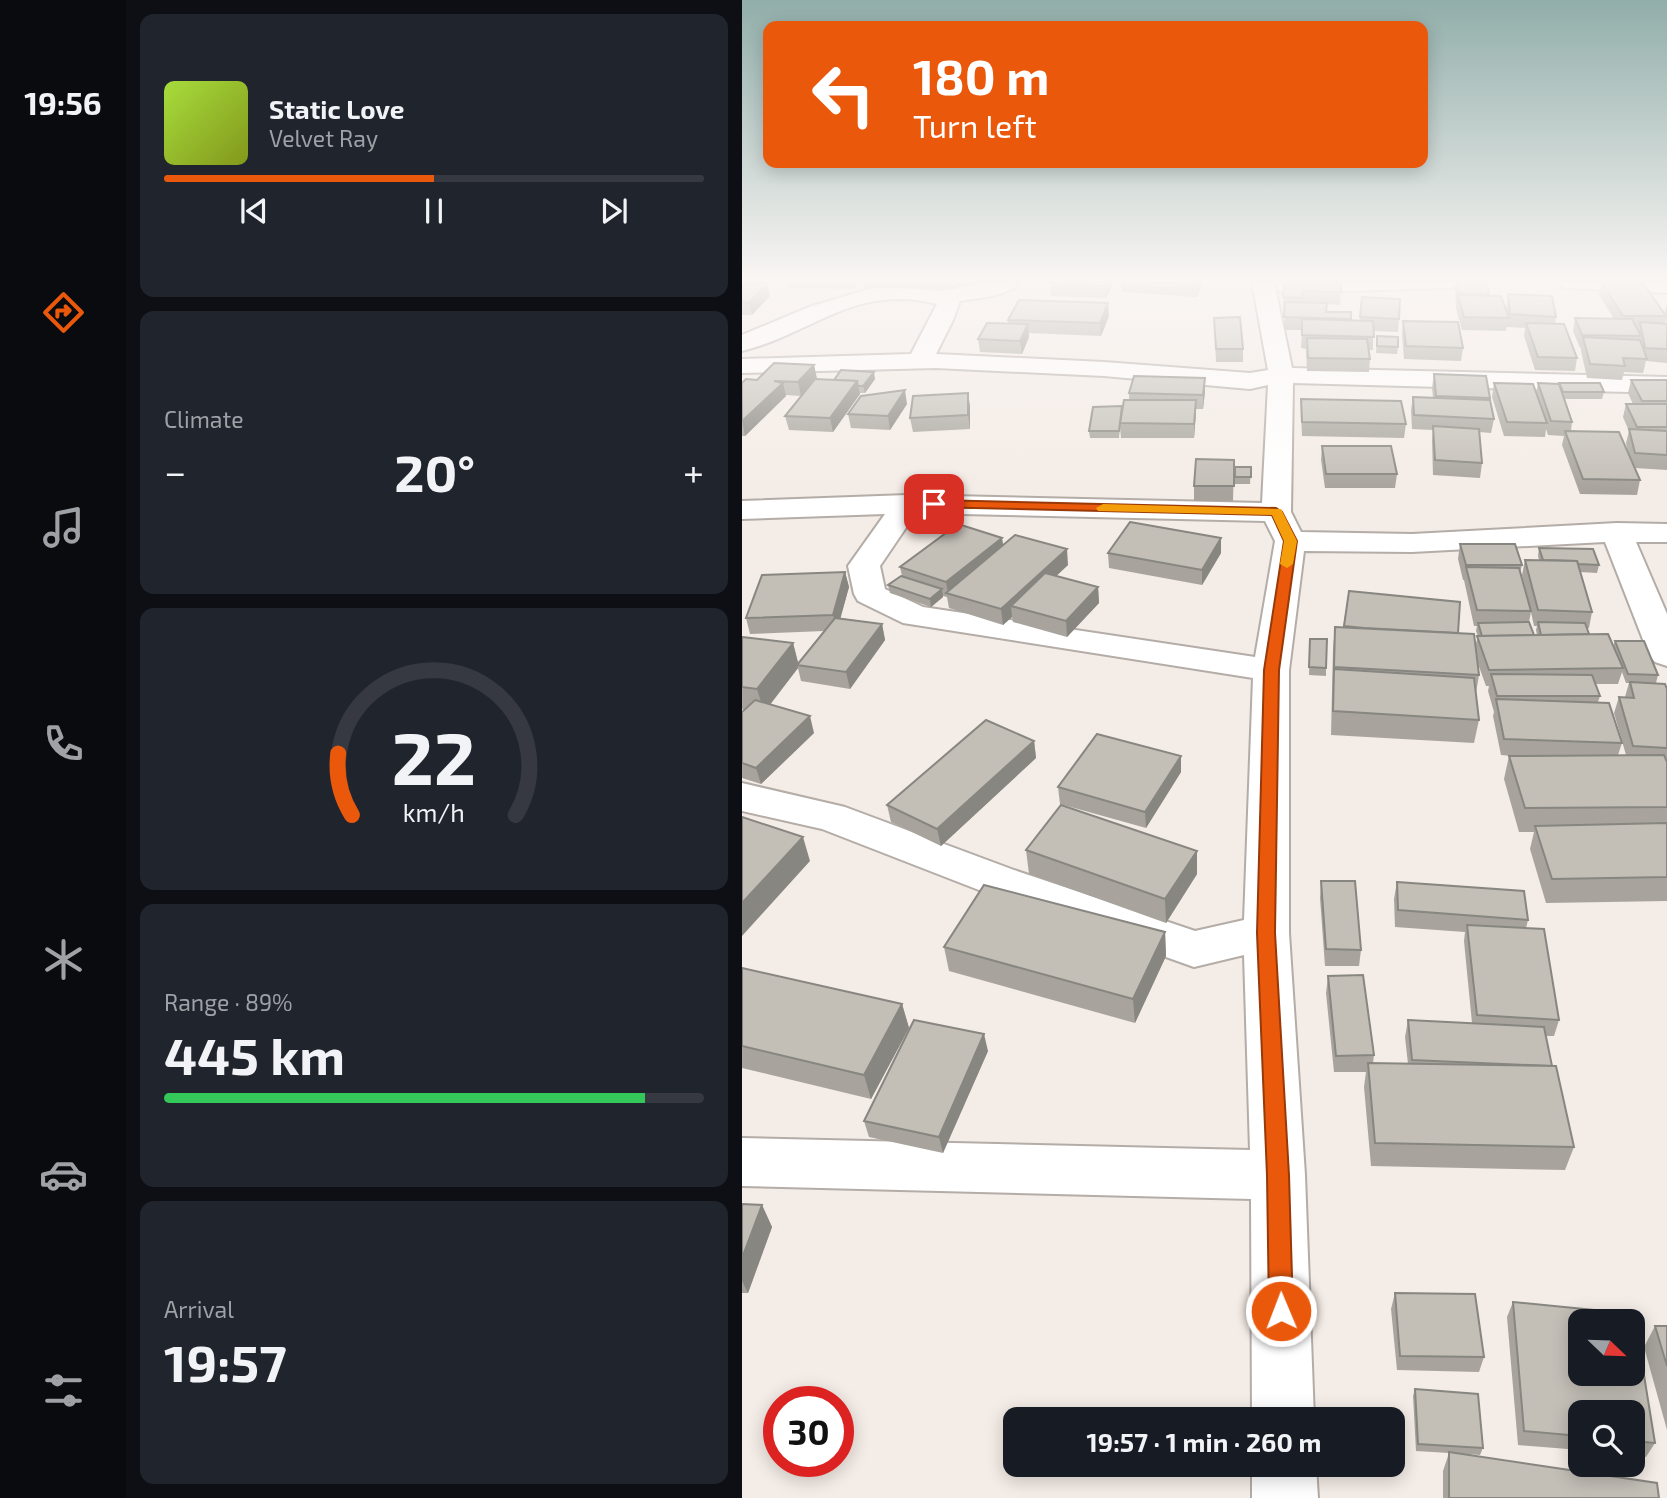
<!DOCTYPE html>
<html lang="en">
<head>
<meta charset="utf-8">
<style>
	:root { --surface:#171b24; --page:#20242c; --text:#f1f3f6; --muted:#9ea1a6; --line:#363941; --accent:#ea580c }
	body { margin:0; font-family:"Exo 2",sans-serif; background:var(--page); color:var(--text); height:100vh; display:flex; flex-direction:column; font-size:26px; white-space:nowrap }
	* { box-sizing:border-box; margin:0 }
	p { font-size:23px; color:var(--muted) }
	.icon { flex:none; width:38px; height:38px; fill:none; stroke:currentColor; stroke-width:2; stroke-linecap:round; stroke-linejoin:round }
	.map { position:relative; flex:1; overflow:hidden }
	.panel { display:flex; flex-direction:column; gap:14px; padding:14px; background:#0d0f14; width:616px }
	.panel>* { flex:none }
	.hud { position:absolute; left:21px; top:21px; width:665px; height:147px; border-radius:14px; box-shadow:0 4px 18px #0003; background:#ea580c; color:#fff; overflow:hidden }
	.needle { width:46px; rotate:113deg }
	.fabs { position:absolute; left:826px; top:1309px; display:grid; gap:14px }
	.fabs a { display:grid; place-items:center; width:77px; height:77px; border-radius:14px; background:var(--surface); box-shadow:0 4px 18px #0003; font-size:35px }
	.speed { position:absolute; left:21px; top:1386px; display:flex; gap:14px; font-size:35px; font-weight:700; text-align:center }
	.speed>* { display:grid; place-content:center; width:91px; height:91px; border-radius:50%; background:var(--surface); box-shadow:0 4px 18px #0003; line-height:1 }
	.speed .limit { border:10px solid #d22; background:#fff; color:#111 }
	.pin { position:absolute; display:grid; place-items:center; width:60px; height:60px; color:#fff; margin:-30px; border-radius:14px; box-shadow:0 4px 10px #0006 }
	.me { position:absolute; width:77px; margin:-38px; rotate:359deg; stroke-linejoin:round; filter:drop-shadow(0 0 5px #0008) }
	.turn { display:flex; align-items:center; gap:24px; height:147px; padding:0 35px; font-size:32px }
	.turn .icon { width:91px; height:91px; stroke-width:2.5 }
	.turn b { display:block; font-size:49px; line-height:60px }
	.big { font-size:52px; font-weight:700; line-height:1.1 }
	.panel .tile { flex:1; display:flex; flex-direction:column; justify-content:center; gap:10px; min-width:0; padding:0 24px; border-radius:14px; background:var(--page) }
	.panel .dial { align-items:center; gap:0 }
	.dial svg { height:182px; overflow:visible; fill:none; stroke:var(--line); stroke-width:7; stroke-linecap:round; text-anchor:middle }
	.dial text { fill:var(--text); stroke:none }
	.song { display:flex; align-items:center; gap:21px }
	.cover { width:84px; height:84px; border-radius:10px; background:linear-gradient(135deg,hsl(80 70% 55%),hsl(70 70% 35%)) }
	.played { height:7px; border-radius:4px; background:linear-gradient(90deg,var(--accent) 50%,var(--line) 50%) }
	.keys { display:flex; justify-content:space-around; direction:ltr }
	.heat { display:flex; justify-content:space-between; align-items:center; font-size:38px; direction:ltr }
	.charge { height:10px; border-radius:5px; background:linear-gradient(90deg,#34c759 89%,var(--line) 0) }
	.trip { position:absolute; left:261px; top:1407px; width:402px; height:70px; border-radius:14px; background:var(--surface); box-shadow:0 4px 18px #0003; font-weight:700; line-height:70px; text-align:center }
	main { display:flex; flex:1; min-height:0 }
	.tabs { display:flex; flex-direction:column; width:126px; justify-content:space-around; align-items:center; background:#090b0e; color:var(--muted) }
	.tabs .icon { width:49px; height:49px }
	.tabs .active { color:var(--accent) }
	.tabs b { font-size:32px; color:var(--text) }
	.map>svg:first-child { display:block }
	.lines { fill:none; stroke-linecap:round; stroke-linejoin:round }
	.minor-casing { stroke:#b4aca7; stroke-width:4 }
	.minor { fill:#fff; fill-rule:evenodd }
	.wall { fill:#a8a49d; fill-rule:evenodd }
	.shaded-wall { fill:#888680 }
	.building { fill:#c3bfb7; stroke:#888680; stroke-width:2; fill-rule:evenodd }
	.route { fill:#ea580c; stroke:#983908; stroke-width:2 }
	.slow { fill:#f59e0b }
</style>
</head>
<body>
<main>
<nav class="tabs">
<b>19:56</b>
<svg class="icon active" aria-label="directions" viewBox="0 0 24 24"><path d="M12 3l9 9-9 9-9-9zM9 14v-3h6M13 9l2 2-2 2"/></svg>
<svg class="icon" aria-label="music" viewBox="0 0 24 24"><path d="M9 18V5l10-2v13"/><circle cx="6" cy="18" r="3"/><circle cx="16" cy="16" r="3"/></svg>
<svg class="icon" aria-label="phone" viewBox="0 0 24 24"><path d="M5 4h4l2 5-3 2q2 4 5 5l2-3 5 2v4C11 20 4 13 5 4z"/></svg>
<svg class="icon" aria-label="climate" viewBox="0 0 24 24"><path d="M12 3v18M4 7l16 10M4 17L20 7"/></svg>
<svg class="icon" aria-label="car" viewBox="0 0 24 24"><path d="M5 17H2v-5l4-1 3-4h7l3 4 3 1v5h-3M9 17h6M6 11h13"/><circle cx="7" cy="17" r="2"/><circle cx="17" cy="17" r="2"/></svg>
<svg class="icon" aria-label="filters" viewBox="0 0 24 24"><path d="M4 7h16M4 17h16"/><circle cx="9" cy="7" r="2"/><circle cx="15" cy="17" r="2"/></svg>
</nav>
<section class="panel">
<div class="tile">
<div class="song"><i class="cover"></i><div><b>Static Love</b><p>Velvet Ray</p></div></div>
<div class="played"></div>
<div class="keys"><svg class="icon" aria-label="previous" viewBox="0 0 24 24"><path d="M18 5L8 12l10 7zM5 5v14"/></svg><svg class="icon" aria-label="pause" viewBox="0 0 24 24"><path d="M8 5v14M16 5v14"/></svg><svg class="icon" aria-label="next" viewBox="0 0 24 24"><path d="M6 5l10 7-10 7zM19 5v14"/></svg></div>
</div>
<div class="tile"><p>Climate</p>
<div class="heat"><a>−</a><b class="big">20°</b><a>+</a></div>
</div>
<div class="tile dial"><svg viewBox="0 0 100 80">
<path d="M14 69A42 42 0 1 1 86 69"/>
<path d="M14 69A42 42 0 0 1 8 42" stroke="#ea580c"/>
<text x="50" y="56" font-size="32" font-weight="700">22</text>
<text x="50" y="72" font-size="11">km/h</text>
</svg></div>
<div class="tile"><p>Range · 89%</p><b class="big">445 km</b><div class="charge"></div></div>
<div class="tile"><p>Arrival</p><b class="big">19:57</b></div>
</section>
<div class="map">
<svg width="925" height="1498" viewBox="0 0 925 1498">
	<rect width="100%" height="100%" fill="#f4ece6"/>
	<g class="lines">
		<g class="minor-casing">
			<g id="minor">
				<path d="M247 282H278C267 297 235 298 218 301L211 320 194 354 362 362 508 373 526 370 510 282H532L550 368 925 377V393L551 383 549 512 559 532 670 534 875 523 925 524V542H894L925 614V666L913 662 907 655 863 542 670 552 562 551 547 670V933L563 1175 572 1419H510L509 1199 0 1186V1138L508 1150 502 955 452 967 242 892 80 829 0 811V783L103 807 272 870 453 931 502 920 511 678 161 623 116 601 112 594 106 566 143 514 0 519V501L165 495 520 503 526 385 508 389 362 376 194 368 0 373V359L169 354 195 304C113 283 70 334 0 351V335L67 307 127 289 153 286 197 291ZM174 513 523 521 533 541 513 657 181 607 143 589 138 566Z"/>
				<polygon points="537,282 715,282 712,287 704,288 545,293 537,291 534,286"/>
				<polygon points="818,282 925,282 925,293 829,288 821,287"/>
				<polygon points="510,1465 574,1465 576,1498 510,1498"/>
			</g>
		</g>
		<use href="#minor" class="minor"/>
	</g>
	<g class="wall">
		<polygon points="44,282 116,282 112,289 46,288"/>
		<polygon points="122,282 219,282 215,289 123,288"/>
		<polygon points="372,282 364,298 309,296 308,283"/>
		<polygon points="379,282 460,282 460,284 455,297 380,292"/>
		<polygon points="542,282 599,292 598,305 585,304 584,312 609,312 609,320 618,320 620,297 657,319 656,332 631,331 631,350 627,350 628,359 627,372 565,371 564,349 559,348 560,330 542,330 543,310 541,310"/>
		<polygon points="714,282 745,282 746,296 764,311 766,294 814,317 813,324 835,358 833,371 793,370 782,336 783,328 765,327 765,326 764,331 720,330 714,308 713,287"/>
		<polygon points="0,283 28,296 10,315 0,315"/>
		<polygon points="860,283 922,313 925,304 925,324 923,320 923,324 925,324 925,363 904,361 901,373 882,372 880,380 845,378 839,351 839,348 838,348 831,331 833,318 872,319 857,295"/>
		<polygon points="367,316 359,336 287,333 287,337 280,354 238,352 236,339 266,323 266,320"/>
		<polygon points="472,318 501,349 501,362 474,362"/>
		<polygon points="661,321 721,348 719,361 662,359 660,334"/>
		<polygon points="635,336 656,347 655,354 634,353"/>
		<polygon points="72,365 75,379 92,380 133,379 123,393 117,393 118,394 91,432 47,430 43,416 59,396 44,395 44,396 3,436 0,436 0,383 15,380"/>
		<polygon points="692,374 748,398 752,419 749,433 737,432 740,463 738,478 691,475 690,440 691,430 670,429 669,410 671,397 691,397 690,388"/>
		<polygon points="889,380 925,380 925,470 893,468 898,480 895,495 838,494 820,445 822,436 806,435 804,429 803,437 762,436 750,397 752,383 794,394 796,383 862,392 860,399 823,399 830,422 829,431 886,452 884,443 887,431 881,417 884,404 891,404 886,393"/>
		<polygon points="463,392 461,409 454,409 452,438 379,438 378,427 377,438 348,438 347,431 380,406 380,413 387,400 387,393"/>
		<polygon points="226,393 228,407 228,429 171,432 168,418"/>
		<polygon points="559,399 664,424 662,438 560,436 559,413"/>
		<polygon points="165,404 148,430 109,428 106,414"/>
		<polygon points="580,446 655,474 653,488 583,488 579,460"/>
		<polygon points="492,460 491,501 452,501 452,486"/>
		<polygon points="493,467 509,467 508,484 492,484"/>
		<polygon points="260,538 261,545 326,565 314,576 356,587 357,603 325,637 271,622 270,617 261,625 207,608 205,597 201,596 201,597 189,607 148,593 146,585 160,576 158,567"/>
		<polygon points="479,538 479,553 460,585 367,568 366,553"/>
		<path d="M718 544 780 565 778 573 788 607 780 575 783 560H797L796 556 797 548 857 565 855 573 838 572 850 612 847 628H845L847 634 871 647 873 641 916 675 914 683 925 689V901L804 903 788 849 792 832H777L762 779 767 756H771L759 755 751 716 752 712 746 691 747 686H744L735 661 737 675 734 693 737 720 732 743 589 735 591 649 593 627H601L607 591 716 633 733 647 736 636 734 631 735 626H732L722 580H721L716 559ZM789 612 792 626H795L794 630 795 635H792L787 622ZM880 672 884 683H887L883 697H877L872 713 884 755H876L880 743 856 702 858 696 853 684H876Z"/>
		<polygon points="103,572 107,587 98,618 140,624 143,640 108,689 59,681 56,668 28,705 72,733 19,784 0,778 0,712 2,710 0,709 0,637 51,643 56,663 82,631 8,634 4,618"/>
		<polygon points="568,639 584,668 584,676 567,675"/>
		<polygon points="292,741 294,758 199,846 149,822 145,805"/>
		<polygon points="439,772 404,828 318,804 316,787"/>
		<polygon points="284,850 455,874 424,923 287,874"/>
		<polygon points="579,881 619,950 617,966 583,966 578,898"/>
		<polygon points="655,882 786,920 784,928 817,1020 812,1036 804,1036 810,1066 832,1147 823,1170 629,1166 622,1087 624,1072 592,1072 584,993 586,976 632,1055 631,1063 666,1064 663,1037 666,1020 730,1023 722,941 723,932 653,927 652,899"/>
		<polygon points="423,932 424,956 393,1023 207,971 202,947"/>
		<polygon points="0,968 160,1004 167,1028 129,1099 0,1068"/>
		<polygon points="246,1051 201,1153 127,1137 122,1121"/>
		<polygon points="0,1204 20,1205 30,1227 6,1293 0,1293"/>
		<polygon points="653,1293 742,1357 737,1372 655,1370 649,1309"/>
		<path d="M771 1302 892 1314 913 1443 904 1457 891 1455V1412H838V1450L776 1445 765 1317ZM838 1321H891V1374H838Z"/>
		<polygon points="913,1326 925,1326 925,1430 902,1347"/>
		<polygon points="673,1389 741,1448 738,1455 726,1454 917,1498 701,1498 701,1471 707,1453 674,1451 671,1396"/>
	</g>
	<g class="shaded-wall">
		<polygon points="110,282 116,282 112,289"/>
		<polygon points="214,282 219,282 215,289"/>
		<polygon points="365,282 372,282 364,298 364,286"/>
		<polygon points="456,282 460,282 460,284 455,297 455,284"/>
		<polygon points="25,283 28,296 10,315 7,303"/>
		<polygon points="366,303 367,316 359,336 358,323"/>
		<polygon points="286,324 287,337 280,354 278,341"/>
		<polygon points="72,365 75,379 59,396 56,382"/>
		<polygon points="132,372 133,379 123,393 121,386"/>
		<polygon points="463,378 463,392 461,409 461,395"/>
		<polygon points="115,381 118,394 91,432 88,418"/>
		<polygon points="41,383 44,396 3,436 0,421"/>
		<polygon points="163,390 165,404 148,430 146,416"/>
		<polygon points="226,393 228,407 228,429 226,415"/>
		<polygon points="454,400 454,414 452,438 452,424"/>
		<polygon points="260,538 262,553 206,593 204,582"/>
		<polygon points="479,538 479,553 460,585 460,570"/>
		<polygon points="325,549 326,565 279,609 269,606 270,617 261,625 259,609"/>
		<polygon points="103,572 107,587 95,631 91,615"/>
		<polygon points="356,587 357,603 325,637 324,621"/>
		<polygon points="200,589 201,597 189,607 188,599"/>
		<polygon points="140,624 143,640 108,689 104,672"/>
		<polygon points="51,643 57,666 55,665 56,668 22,712 15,689"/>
		<polygon points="68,716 72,733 19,784 14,768"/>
		<polygon points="292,741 294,758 199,846 195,829"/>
		<polygon points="439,756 439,772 404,828 403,812"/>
		<polygon points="61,837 68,861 0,936 0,903"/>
		<polygon points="455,851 455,874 424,923 423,899"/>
		<polygon points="423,932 424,956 393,1023 391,999"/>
		<polygon points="160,1004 167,1028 129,1099 122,1075"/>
		<polygon points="242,1034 246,1051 201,1153 197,1137"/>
		<polygon points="20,1205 30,1227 6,1293 0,1281 0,1258"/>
	</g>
	<g class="building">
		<polygon points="309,282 365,282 364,286 308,283"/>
		<polygon points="407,282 456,282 455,284"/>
		<polygon points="542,282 599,282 599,292 560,291 560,298 541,297"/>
		<polygon points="715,282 745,282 747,295 716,293"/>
		<polygon points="0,283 25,283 7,303 0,302"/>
		<polygon points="860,283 901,283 924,316 881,316"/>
		<polygon points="766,294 810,296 814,317 768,314"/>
		<polygon points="716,295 759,296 767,318 722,317"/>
		<polygon points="620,297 658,299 657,319 618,317"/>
		<polygon points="277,300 366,303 358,323 266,320"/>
		<polygon points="543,302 585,303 584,312 609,312 609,319 542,317"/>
		<polygon points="498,317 501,349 474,349 472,318"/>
		<polygon points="833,318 890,319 899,336 840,335"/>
		<polygon points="560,319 631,321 632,337 560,335"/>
		<polygon points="661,321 716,322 721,348 664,346"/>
		<polygon points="898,322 925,324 925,349 903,348"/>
		<polygon points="245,323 286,324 278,341 236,339"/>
		<polygon points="784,323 822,324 835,358 796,357"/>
		<polygon points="635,336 656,337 656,347 635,346"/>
		<polygon points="841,337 898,340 905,359 881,358 883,366 848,364"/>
		<polygon points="565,338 625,339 628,359 566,358"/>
		<polygon points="32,363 72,365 56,382 32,381 41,383 0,421 0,383 4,379 15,380"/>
		<polygon points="99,370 132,372 121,386 116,386 115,381 92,380"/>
		<polygon points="692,374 744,376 748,398 694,396"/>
		<polygon points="392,376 463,378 461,395 387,393"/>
		<polygon points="73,379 115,381 88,418 43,416"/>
		<polygon points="889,380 925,380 925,401 900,401"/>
		<polygon points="752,383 791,384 805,423 765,422"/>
		<polygon points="796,383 817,384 830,422 809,421"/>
		<polygon points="817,383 858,383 862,392 821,392"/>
		<polygon points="163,390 146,416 106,414 119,396"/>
		<polygon points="226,393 226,415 168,418 171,396"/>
		<polygon points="671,397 748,400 752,419 672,415"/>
		<polygon points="559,399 659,401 664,424 560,422"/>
		<polygon points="382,400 454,400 452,424 378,423"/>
		<polygon points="884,404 925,404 925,427 895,427"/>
		<polygon points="380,406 377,431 347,431 351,407"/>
		<polygon points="691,426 737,429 740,463 693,460"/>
		<polygon points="887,429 925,431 925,455 893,453"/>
		<polygon points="823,431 877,432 898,480 841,479"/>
		<polygon points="580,446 649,446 655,474 584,474"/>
		<polygon points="454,459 492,460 492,486 452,486"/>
		<rect x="493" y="467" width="16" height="10"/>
		<polygon points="388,522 479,538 460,570 366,553"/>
		<polygon points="216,524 260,538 204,582 158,567"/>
		<polygon points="273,535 325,549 259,609 204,593"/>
		<polygon points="718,544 773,544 780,565 724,565"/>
		<polygon points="797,548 851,549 857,565 836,564 835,561 801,560"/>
		<polygon points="783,560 835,561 850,612 796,610"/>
		<polygon points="724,567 777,568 789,611 735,610"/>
		<polygon points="103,572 91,615 4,618 20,575"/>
		<polygon points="303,573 356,587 324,621 269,606"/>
		<polygon points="159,576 200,589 188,599 146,585"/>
		<polygon points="607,591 718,602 716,633 622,628 602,626"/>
		<polygon points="93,618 140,624 104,672 55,665"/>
		<polygon points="787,622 792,635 740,636 736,623"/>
		<polygon points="796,622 843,623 847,634 799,635"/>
		<polygon points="593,627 732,634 737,675 592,667"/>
		<polygon points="866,634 881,668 747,670 735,636"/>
		<polygon points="0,637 51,643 15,689 0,687"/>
		<polygon points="568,639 585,639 584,668 567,667"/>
		<polygon points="873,641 902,641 916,675 886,674"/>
		<polygon points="592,669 732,678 737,720 591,711"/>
		<polygon points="749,674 850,675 858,696 755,696"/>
		<polygon points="888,682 923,684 925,689 925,748 891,746 877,697 892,698"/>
		<polygon points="754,699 867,703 880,743 762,739"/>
		<polygon points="13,700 68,716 14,768 0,763 0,712"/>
		<polygon points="244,720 292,741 195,829 145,805"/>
		<polygon points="355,734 439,756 403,812 316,787"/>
		<polygon points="922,755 925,762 925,807 783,808 767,756"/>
		<polygon points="319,805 455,851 423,899 284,850"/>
		<polygon points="0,817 61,837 0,903"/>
		<polygon points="925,823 925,877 810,879 793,826"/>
		<polygon points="579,881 613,881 619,950 584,949"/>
		<polygon points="655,882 782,891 786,920 656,910"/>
		<polygon points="242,885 423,932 391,999 202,947"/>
		<polygon points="725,925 802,929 817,1020 735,1015"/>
		<polygon points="0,968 160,1004 122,1075 0,1046"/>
		<polygon points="621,975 632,1055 594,1056 586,976"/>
		<polygon points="172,1020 242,1034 197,1137 122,1121"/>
		<polygon points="666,1020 802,1027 810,1066 670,1060"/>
		<polygon points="626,1063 814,1066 832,1147 633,1143"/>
		<polygon points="0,1204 20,1205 0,1258"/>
		<polygon points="653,1293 733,1294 742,1357 658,1356"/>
		<path d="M771 1302 892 1314 913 1443 891 1441V1412H838V1436L782 1431ZM838 1321H891V1374H838Z"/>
		<polygon points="913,1326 925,1326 925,1366"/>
		<polygon points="673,1389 736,1394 741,1448 676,1444"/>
		<polygon points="707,1452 915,1483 917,1498 707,1498"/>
	</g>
	<linearGradient id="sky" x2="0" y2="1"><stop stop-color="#91aeaa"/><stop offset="0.57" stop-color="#faf6f4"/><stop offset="1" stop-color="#faf6f4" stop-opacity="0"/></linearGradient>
	<rect width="925" height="491" fill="url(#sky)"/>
	<polygon class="route" points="192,500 534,508 540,512 555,541 537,670 533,933 547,1175 551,1311 547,1319 539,1323 530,1319 527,1311 525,1175 515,933 522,670 542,541 530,515 187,507 185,504"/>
	<polygon class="slow" points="361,504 539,509 555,541 551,564 545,568 538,564 542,541 530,515 356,511 354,508"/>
</svg>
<div class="fabs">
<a><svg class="needle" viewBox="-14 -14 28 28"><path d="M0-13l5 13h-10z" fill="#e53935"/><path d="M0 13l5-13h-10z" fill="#9ea1a6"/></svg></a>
<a><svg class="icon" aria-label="search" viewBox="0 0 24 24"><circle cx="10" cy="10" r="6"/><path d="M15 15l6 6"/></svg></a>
</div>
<div class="speed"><div class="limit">30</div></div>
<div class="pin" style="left:192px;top:504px;background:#d93025"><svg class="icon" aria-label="arrive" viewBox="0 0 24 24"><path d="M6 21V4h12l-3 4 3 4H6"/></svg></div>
<svg class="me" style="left:539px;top:1311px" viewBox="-20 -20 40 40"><circle r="17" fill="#ea580c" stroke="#fff" stroke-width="3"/><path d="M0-11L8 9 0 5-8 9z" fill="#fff"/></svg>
<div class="trip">19:57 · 1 min · 260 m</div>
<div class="hud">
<div class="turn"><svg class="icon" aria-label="left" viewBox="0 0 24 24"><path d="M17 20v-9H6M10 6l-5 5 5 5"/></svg><div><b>180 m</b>Turn left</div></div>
</div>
</div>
</main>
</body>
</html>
